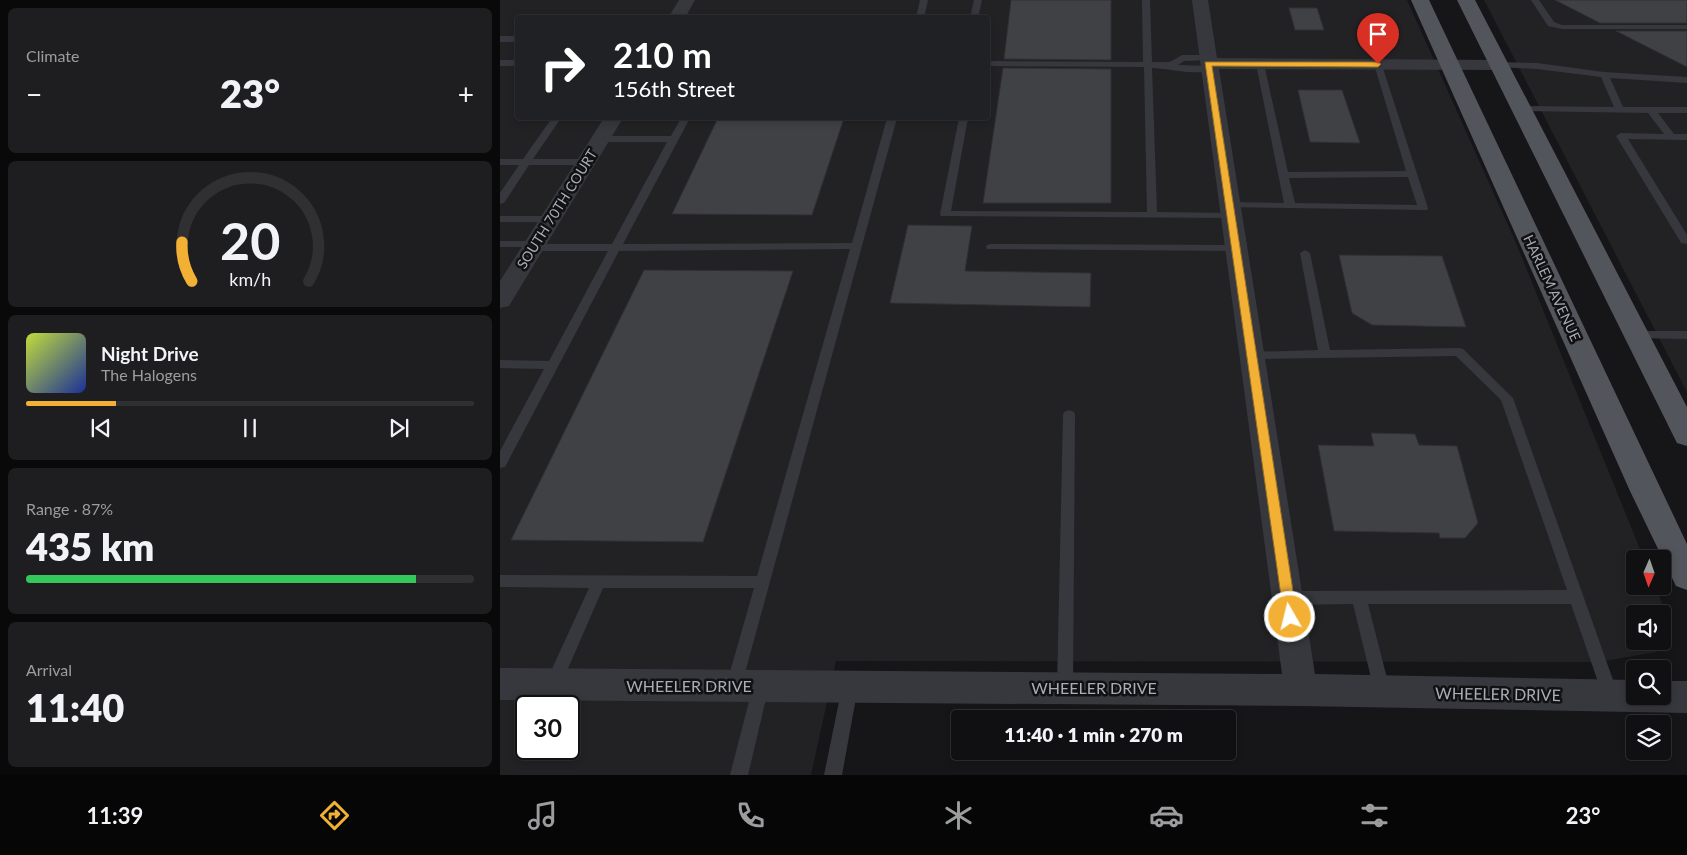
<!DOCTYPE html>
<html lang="en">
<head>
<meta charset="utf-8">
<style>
	:root { --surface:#101012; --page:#1e1e20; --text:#f1f3f6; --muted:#9c9d9f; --line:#303032; --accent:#f2b134 }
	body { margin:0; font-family:Lato,sans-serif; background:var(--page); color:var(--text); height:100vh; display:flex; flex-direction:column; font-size:19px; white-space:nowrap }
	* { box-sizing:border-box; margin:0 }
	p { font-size:16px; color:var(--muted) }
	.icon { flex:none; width:28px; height:28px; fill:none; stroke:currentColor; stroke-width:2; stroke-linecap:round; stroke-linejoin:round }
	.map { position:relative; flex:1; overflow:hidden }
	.sheet { display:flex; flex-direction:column; gap:8px; padding:8px; background:#09090a; width:500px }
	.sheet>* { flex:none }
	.guide { position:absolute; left:15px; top:15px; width:475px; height:105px; border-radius:5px; box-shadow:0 2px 8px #0003,0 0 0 1px var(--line); background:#202124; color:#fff; overflow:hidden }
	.needle { width:32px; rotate:182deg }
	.controls { position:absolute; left:1126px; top:550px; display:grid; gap:10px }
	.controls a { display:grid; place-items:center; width:45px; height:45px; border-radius:5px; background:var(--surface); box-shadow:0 2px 8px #0003,0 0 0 1px var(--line); font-size:25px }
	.speed { position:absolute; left:15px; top:695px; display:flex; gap:10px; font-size:25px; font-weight:700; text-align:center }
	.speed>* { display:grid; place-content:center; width:65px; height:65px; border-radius:50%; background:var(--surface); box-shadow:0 2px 8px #0003,0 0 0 1px var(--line); line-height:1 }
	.speed .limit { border:2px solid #111; border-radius:8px; background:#fff; color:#111 }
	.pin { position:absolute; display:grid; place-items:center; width:42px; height:42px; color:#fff; margin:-51px -21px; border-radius:50% 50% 50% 0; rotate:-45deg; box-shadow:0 0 5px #0007 }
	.pin .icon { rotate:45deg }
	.me { position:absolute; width:55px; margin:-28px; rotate:352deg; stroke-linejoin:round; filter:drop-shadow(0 0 4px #0008) }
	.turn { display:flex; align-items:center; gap:18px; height:105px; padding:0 15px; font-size:22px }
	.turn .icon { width:65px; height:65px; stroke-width:2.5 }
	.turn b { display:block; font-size:35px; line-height:42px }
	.big { font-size:38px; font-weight:800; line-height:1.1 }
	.sheet .widget { flex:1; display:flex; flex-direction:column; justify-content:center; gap:8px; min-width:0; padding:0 18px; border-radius:8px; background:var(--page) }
	.sheet .dial { align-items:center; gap:0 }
	.dial svg { height:130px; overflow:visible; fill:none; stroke:var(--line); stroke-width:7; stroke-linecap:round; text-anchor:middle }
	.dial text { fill:var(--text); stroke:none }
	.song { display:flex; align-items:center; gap:15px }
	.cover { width:60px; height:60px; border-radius:8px; background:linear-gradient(135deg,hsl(70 70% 55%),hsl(230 70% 35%)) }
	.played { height:5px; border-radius:2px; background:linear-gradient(90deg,var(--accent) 20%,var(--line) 20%) }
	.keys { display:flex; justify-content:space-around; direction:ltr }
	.heat { display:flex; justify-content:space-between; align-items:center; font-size:28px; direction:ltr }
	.charge { height:8px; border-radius:4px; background:linear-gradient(90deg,#34c759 87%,var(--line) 0) }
	.trip { position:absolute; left:451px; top:710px; width:285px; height:50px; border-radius:5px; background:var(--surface); box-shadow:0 2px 8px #0003,0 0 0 1px var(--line); font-weight:800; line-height:50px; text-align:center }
	.tab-bar { display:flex; height:80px; justify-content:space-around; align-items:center; background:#060607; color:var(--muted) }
	.tab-bar .icon { width:35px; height:35px }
	.tab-bar .on { color:var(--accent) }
	.tab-bar b { font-size:22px; color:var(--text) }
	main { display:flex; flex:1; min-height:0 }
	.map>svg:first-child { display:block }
	.built { fill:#222225; fill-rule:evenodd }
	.building { fill:#404145; stroke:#303034 }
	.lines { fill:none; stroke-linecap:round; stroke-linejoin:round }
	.service { fill:#37383d; fill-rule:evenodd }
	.minor { fill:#37383d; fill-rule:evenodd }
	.primary { fill:#53555c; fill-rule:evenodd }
	.route { fill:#f2b134; stroke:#9d7322 }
	.labels { text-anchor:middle; stroke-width:5; stroke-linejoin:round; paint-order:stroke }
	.street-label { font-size:14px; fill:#a8adb8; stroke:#111113 }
	.near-street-label { font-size:16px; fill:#a8adb8; stroke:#111113 }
</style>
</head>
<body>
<main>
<section class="sheet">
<div class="widget"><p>Climate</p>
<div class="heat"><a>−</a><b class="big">23°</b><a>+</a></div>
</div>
<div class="widget dial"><svg viewBox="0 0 100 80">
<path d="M14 69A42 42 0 1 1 86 69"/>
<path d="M14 69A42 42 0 0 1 8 45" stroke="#f2b134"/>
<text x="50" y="56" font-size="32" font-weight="700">20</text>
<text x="50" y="72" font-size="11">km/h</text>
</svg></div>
<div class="widget">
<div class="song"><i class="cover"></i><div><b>Night Drive</b><p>The Halogens</p></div></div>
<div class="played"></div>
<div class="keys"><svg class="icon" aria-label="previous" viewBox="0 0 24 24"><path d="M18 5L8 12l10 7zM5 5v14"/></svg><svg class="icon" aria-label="pause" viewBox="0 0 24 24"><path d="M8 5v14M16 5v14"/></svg><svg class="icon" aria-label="next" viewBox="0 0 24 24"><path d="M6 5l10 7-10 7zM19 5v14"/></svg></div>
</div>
<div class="widget"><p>Range · 87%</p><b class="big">435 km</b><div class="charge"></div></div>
<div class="widget"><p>Arrival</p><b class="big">11:40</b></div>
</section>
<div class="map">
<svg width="1187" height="775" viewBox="0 0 1187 775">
	<rect width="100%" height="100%" fill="#161618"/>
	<g class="built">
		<path d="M0 0H907L1016 243 1144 559H1135V586H1155L1170 623 1163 638 1162 614H1135V641H1161L1156 652 1099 662 336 661 311 775H0ZM18 18H488V118H18ZM26 706H69V749H26Z"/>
		<polygon points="984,0 1187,0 1187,392"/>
	</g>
	<g class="building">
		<polygon points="511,0 611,0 611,60 504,59"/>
		<polygon points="1055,0 1187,0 1187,23 1100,23"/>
		<polygon points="789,8 817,8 824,30 795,30"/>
		<polygon points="1116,31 1187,31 1187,67"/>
		<polygon points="503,68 611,69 611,203 483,203"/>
		<polygon points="798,90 842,90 860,143 810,142"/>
		<polygon points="218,118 344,118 312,215 172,214"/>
		<polygon points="408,225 472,226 465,271 591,273 590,307 390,303"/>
		<polygon points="839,255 942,256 966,327 872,325 852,313"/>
		<polygon points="144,270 293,271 203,542 11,540"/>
		<polygon points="871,433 915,434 919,445 957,446 978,523 965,538 940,538 939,533 834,531 818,445 874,446"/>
	</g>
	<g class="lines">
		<g class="service">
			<polygon points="420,0 428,0 424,18 416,18"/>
			<polygon points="474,0 482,0 478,18 470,18"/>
			<path d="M642 0H650L652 62H670L682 55H707L710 56V60L684 61 678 65 708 66 712 69C702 77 666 68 652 68L657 212 730 213 734 214V218L441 216 440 214 459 118H468L451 211 647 212 644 67 488 66V61L643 62Z"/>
			<polygon points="1031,0 1039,0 1054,22 1062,25 1187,25 1187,29 1062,29 1048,26"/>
			<rect x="0" y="36" width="18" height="6"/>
			<rect x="0" y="60" width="18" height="6"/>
			<path d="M760 61 764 64 788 172 906 171 874 64 881 62 928 208 927 210 725 207 724 205 729 202 784 203 756 64ZM908 177 917 205 795 203 789 178Z"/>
			<polygon points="999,62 1037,63 1104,72 1187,77 1187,83 1110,78 1123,107 1187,107 1187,113 1158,113 1174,134 1187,134 1187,140 1128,139 1187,235 1187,244 1181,243 1180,241 1116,136 1121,133 1164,134 1148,113 1018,111 1016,109 1021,106 1114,107 1101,77 1037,69 996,67 995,65"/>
			<polygon points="52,118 61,118 33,159 86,159 91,162 86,165 29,165 4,203 0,204 0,193 19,165 0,165 0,159 23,159"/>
			<polygon points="181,118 190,118 123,244 352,243 387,118 397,118 240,691 234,693 228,691 226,686 254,588 103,588 60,687 54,689 48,687 46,682 89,588 0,587 0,575 257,576 350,249 119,251 5,467 0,468 0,451 44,369 0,368 0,360 49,361 108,251 32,251 28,250 27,247 0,247 0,241 35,241 40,244 112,244 167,142 100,142 95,139 100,136 171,136"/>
			<polygon points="0,216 50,216 55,219 50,222 0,222"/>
			<polygon points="491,244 735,245 740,248 735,251 487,249 486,247 487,245"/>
			<polygon points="805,250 810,253 830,350 959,348 963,349 1013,398 1118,694 1116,699 1110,702 1104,699 1071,604 868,604 890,690 888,695 882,698 876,695 874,690 853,604 788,605 783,603 781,598 783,593 788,591 1067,590 1001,400 956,356 747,359 745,356 747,353 751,352 818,350 800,253"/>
			<polygon points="1137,331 1187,331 1187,339 1133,338 1131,335 1133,332"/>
			<polygon points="569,410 574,412 575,415 573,688 571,693 565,696 559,693 557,688 563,415 564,412"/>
			<polygon points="261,679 267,681 269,686 248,775 230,775 253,686 255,681"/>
			<polygon points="350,680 356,682 358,687 342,775 324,775 342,687 344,682"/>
		</g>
		<g class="minor">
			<polygon points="179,0 195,0 185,18 168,18"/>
			<polygon points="692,0 708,0 717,58 999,60 1005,61 1008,65 1005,69 999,70 719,69 815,674 1135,680 1135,696 1162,696 1162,681 1187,681 1187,713 801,706 0,700 0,668 782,674"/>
			<polygon points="104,118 123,118 9,306 0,308 0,281"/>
		</g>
		<g class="primary">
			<polygon points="911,0 929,0 1187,544 1187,590 1176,586 1130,491"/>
			<polygon points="957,0 975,0 1187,407 1187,446 1177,443 1173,435"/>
		</g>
	</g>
	<polygon class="route" points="705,62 878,62 881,64 878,67 712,66 797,617 795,621 790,623 786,621 784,617"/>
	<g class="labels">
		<g class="street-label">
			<text transform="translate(57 209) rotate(-58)" y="5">SOUTH 70TH COURT</text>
			<text transform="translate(1052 288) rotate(65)" y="5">HARLEM AVENUE</text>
		</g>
		<g class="near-street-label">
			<text x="189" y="692">WHEELER DRIVE</text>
			<text x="594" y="694">WHEELER DRIVE</text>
			<text transform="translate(998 694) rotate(1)" y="6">WHEELER DRIVE</text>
		</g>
	</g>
</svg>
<div class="controls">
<a><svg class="needle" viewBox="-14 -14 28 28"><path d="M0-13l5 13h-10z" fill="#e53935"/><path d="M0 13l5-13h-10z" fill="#9c9d9f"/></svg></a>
<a><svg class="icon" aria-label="sound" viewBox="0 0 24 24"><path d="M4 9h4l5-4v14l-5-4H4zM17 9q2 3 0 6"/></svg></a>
<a><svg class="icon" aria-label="search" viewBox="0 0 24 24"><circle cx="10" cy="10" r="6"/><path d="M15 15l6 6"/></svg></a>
<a><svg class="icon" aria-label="layers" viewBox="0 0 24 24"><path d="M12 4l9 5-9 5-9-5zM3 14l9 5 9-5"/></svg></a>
</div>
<div class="speed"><div class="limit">30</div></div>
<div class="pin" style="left:878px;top:64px;background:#d93025"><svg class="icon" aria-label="arrive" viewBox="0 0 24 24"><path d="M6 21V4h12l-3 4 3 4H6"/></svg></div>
<svg class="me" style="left:790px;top:617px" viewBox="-20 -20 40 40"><circle r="17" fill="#f2b134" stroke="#fff" stroke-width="3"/><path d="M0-11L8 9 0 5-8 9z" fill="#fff"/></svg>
<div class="trip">11:40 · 1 min · 270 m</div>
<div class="guide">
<div class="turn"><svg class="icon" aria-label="right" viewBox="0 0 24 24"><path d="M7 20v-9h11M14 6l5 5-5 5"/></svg><div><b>210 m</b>156th Street</div></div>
</div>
</div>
</main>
<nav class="tab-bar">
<b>11:39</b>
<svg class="icon on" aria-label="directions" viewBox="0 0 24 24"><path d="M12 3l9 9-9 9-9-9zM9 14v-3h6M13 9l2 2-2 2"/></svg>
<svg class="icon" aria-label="music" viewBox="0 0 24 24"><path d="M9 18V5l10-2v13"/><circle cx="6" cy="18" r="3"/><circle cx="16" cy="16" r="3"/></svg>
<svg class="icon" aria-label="phone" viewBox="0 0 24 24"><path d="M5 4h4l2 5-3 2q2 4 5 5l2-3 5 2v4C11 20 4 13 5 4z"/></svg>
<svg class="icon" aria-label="climate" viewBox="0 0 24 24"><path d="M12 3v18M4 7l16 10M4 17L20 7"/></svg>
<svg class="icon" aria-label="car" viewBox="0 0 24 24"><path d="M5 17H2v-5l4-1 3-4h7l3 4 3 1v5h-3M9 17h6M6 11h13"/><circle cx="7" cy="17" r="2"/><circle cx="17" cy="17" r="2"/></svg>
<svg class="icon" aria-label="filters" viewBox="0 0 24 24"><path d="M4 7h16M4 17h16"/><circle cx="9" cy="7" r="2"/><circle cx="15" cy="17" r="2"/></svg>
<b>23°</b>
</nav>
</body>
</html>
